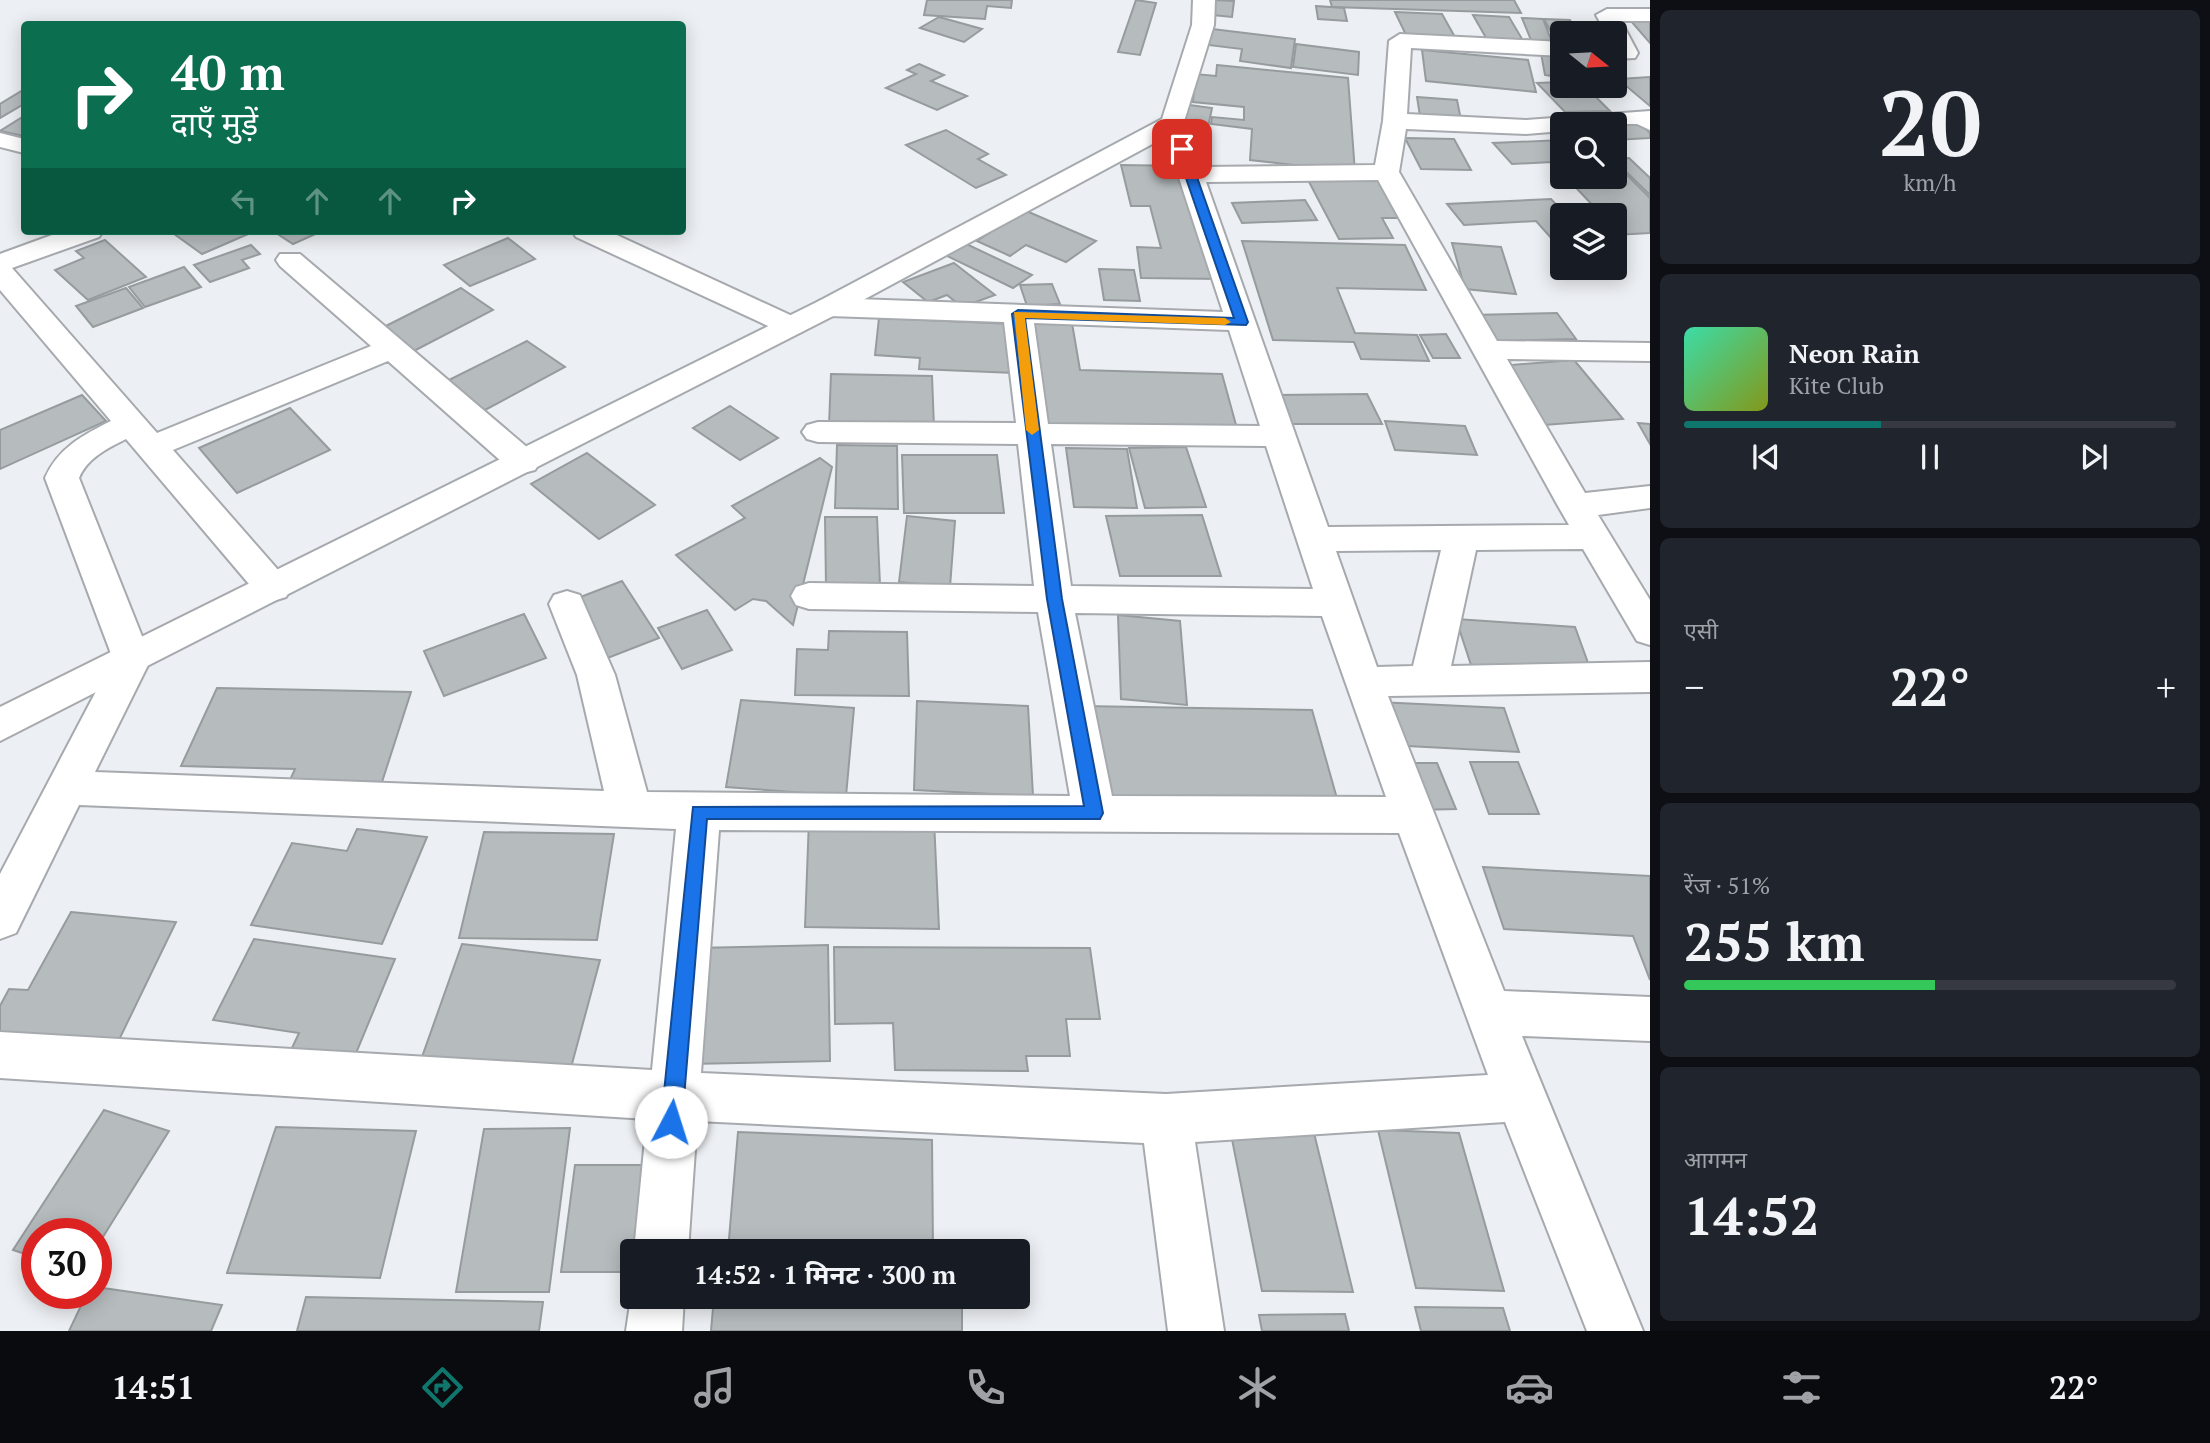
<!DOCTYPE html>
<html lang="hi">
<head>
<meta charset="utf-8">
<style>
	:root { --surface:#171b24; --page:#20242c; --text:#f1f3f6; --muted:#9ea1a6; --line:#363941; --accent:#0f766e }
	body { margin:0; font-family:"PT Serif","Noto Sans Devanagari",serif; background:var(--page); color:var(--text); height:100vh; display:flex; flex-direction:column; font-size:26px; white-space:nowrap }
	* { box-sizing:border-box; margin:0 }
	p { font-size:23px; color:var(--muted) }
	.icon { flex:none; width:38px; height:38px; fill:none; stroke:currentColor; stroke-width:2; stroke-linecap:round; stroke-linejoin:round }
	.map { position:relative; flex:1; overflow:hidden }
	.drawer { display:flex; flex-direction:column; gap:10px; padding:10px; background:#0d0f14; width:560px }
	.drawer>* { flex:none }
	.guide { position:absolute; left:21px; top:21px; width:665px; height:214px; border-radius:7px; box-shadow:0 4px 18px #0003; background:#0b6e4f; color:#fff; overflow:hidden }
	.needle { width:46px; rotate:108deg }
	.tools { position:absolute; left:1550px; top:21px; display:grid; gap:14px }
	.tools a { display:grid; place-items:center; width:77px; height:77px; border-radius:7px; background:var(--surface); box-shadow:0 4px 18px #0003; font-size:35px }
	.speed { position:absolute; left:21px; top:1218px; display:flex; gap:14px; font-size:35px; font-weight:700; text-align:center }
	.speed>* { display:grid; place-content:center; width:91px; height:91px; border-radius:50%; background:var(--surface); box-shadow:0 4px 18px #0003; line-height:1 }
	.speed .limit { border:10px solid #d22; background:#fff; color:#111 }
	.pin { position:absolute; display:grid; place-items:center; width:60px; height:60px; color:#fff; margin:-30px; border-radius:14px; box-shadow:0 4px 10px #0006 }
	.me { position:absolute; width:77px; margin:-38px; rotate:5deg; stroke-linejoin:round; filter:drop-shadow(0 0 5px #0008) }
	.turn { display:flex; align-items:center; gap:24px; height:147px; padding:0 35px; font-size:32px }
	.turn .icon { width:91px; height:91px; stroke-width:2.5 }
	.turn b { display:block; font-size:49px; line-height:60px }
	.lanes { display:flex; align-items:center; height:66px; padding:0 35px; background:#0003; justify-content:center; gap:35px; direction:ltr }
	.lanes .off { opacity:.35 }
	.big { font-size:52px; font-weight:700; line-height:1.1 }
	.drawer .card { flex:1; display:flex; flex-direction:column; justify-content:center; gap:10px; min-width:0; padding:0 24px; border-radius:10px; background:var(--page) }
	.drawer .dial { align-items:center; gap:0 }
	.dial b { font-size:91px; line-height:1 }
	.song { display:flex; align-items:center; gap:21px }
	.cover { width:84px; height:84px; border-radius:10px; background:linear-gradient(135deg,hsl(160 70% 55%),hsl(70 70% 35%)) }
	.played { height:7px; border-radius:4px; background:linear-gradient(90deg,var(--accent) 40%,var(--line) 40%) }
	.keys { display:flex; justify-content:space-around; direction:ltr }
	.heat { display:flex; justify-content:space-between; align-items:center; font-size:38px; direction:ltr }
	.charge { height:10px; border-radius:5px; background:linear-gradient(90deg,#34c759 51%,var(--line) 0) }
	.trip { position:absolute; left:620px; top:1239px; width:410px; height:70px; border-radius:7px; background:var(--surface); box-shadow:0 4px 18px #0003; font-weight:700; line-height:70px; text-align:center }
	.tab-bar { display:flex; height:112px; justify-content:space-around; align-items:center; background:#090b0e; color:var(--muted) }
	.tab-bar .icon { width:49px; height:49px }
	.tab-bar .on { color:var(--accent) }
	.tab-bar b { font-size:32px; color:var(--text) }
	main { display:flex; flex:1; min-height:0 }
	.map>svg:first-child { display:block }
	.building { fill:#b6bcbe; stroke:#969b9e; stroke-width:2 }
	.lines { fill:none; stroke-linecap:round; stroke-linejoin:round }
	.street-casing { stroke:#a6a9ad; stroke-width:4 }
	.secondary-casing { stroke:#a6a9ad; stroke-width:4 }
	.street { fill:#fff; fill-rule:evenodd }
	.secondary { fill:#fff; fill-rule:evenodd }
	.route { fill:#1a73e8; stroke:#114b97; stroke-width:2 }
	.slow { fill:#f59e0b }
</style>
</head>
<body>
<main>
<div class="map">
<svg width="1650" height="1331" viewBox="0 0 1650 1331">
	<rect width="100%" height="100%" fill="#eceff3"/>
	<g class="building">
		<polygon points="927,0 1012,0 1011,8 987,6 985,19 924,15"/>
		<polygon points="1136,0 1156,3 1140,55 1118,52"/>
		<polygon points="1216,0 1234,1 1232,17 1213,15"/>
		<polygon points="1330,0 1514,0 1521,13 1332,7"/>
		<polygon points="1316,6 1344,8 1347,21 1318,19"/>
		<polygon points="1395,12 1442,14 1456,39 1407,37"/>
		<polygon points="1473,15 1509,17 1525,44 1489,43"/>
		<polygon points="939,17 982,29 964,42 920,28"/>
		<polygon points="1522,18 1543,19 1552,42 1531,40"/>
		<polygon points="1544,19 1570,20 1577,33 1563,33 1563,46 1558,46"/>
		<polygon points="1631,21 1650,22 1650,43"/>
		<polygon points="1204,28 1295,39 1291,68 1240,61 1242,49 1200,44"/>
		<polygon points="1296,44 1359,52 1358,75 1293,67"/>
		<polygon points="1422,50 1528,60 1536,92 1426,81"/>
		<polygon points="1541,53 1563,55 1563,78 1545,75"/>
		<polygon points="919,64 944,75 931,81 967,96 937,110 886,88 916,74 907,70"/>
		<polygon points="1217,65 1348,78 1355,172 1250,160 1252,129 1211,124 1212,117 1244,120 1244,107 1193,102 1195,74 1216,76"/>
		<polygon points="1650,77 1650,106 1618,79"/>
		<polygon points="1563,82 1563,86 1585,86 1610,111 1565,112 1537,83"/>
		<polygon points="23,90 24,104 0,118 0,104"/>
		<polygon points="1417,97 1457,100 1461,120 1420,116"/>
		<polygon points="1182,104 1212,108 1207,132 1177,128"/>
		<polygon points="24,116 24,136 0,131"/>
		<polygon points="1637,121 1650,133 1650,138 1615,140 1615,124 1573,124"/>
		<polygon points="946,130 988,154 978,159 1006,175 976,188 906,145"/>
		<polygon points="1405,138 1454,139 1471,170 1421,169"/>
		<polygon points="1563,140 1563,173 1552,162 1512,164 1493,143"/>
		<polygon points="1629,158 1650,178 1650,195 1615,161 1615,159"/>
		<polygon points="1615,163 1650,198 1650,233 1615,235 1615,215 1563,215 1563,238 1552,239 1536,221 1464,225 1447,204 1551,199 1563,212 1597,210 1566,177 1615,177"/>
		<polygon points="1121,165 1184,166 1221,279 1141,278 1137,247 1161,248 1150,206 1131,206"/>
		<polygon points="1381,179 1404,218 1382,218 1393,238 1339,239 1308,180"/>
		<polygon points="1305,200 1317,220 1242,223 1232,203"/>
		<polygon points="1024,210 1096,241 1066,262 1026,245 1010,256 977,241"/>
		<polygon points="170,231 255,231 202,254"/>
		<polygon points="273,231 322,231 293,244"/>
		<polygon points="508,238 535,259 470,286 444,265"/>
		<polygon points="105,240 146,277 88,300 55,270 84,258 76,251"/>
		<polygon points="1242,241 1405,245 1426,290 1337,288 1355,333 1417,335 1429,361 1361,359 1354,342 1273,340"/>
		<polygon points="962,242 1032,275 1013,288 943,254"/>
		<polygon points="1452,243 1501,247 1516,294 1465,289"/>
		<polygon points="251,245 260,254 242,260 249,268 210,282 194,265"/>
		<polygon points="954,263 995,295 962,307 947,295 928,302 903,282"/>
		<polygon points="184,267 201,287 145,307 129,287"/>
		<polygon points="1099,269 1134,270 1140,301 1104,300"/>
		<polygon points="1052,284 1060,304 1027,306 1020,285"/>
		<polygon points="126,288 143,308 93,327 76,306"/>
		<polygon points="461,288 493,310 408,354 376,331"/>
		<polygon points="1557,313 1576,339 1489,341 1472,315"/>
		<polygon points="879,318 1013,324 1014,373 919,369 920,358 875,355"/>
		<polygon points="1025,322 1072,323 1080,370 1222,374 1236,425 1037,425"/>
		<polygon points="1446,334 1460,358 1433,358 1420,335"/>
		<polygon points="527,341 565,367 485,410 447,381"/>
		<polygon points="1574,360 1623,419 1544,425 1499,366"/>
		<polygon points="831,374 932,376 934,428 829,426"/>
		<polygon points="1367,394 1382,424 1289,424 1277,395"/>
		<polygon points="82,395 106,421 0,469 0,430"/>
		<polygon points="730,406 778,438 740,460 693,428"/>
		<polygon points="290,408 330,450 237,493 199,448"/>
		<polygon points="1385,421 1465,426 1477,455 1395,450"/>
		<polygon points="1638,423 1650,424 1650,444"/>
		<polygon points="837,445 897,446 898,509 835,508"/>
		<polygon points="1186,447 1206,507 1145,508 1129,448"/>
		<polygon points="1066,448 1127,449 1137,508 1074,507"/>
		<polygon points="587,453 655,505 599,539 531,484"/>
		<polygon points="902,455 997,455 1004,513 904,513"/>
		<polygon points="820,458 832,467 793,625 766,601 753,599 735,610 676,555 745,518 732,506"/>
		<polygon points="1202,515 1221,576 1120,576 1106,516"/>
		<polygon points="907,516 955,521 950,587 899,582"/>
		<polygon points="825,517 877,517 880,585 826,586"/>
		<polygon points="622,581 659,638 605,659 570,601"/>
		<polygon points="707,610 732,650 682,669 658,628"/>
		<polygon points="524,614 546,658 444,696 424,651"/>
		<polygon points="1118,615 1180,621 1187,705 1121,699"/>
		<polygon points="1456,619 1575,627 1592,674 1471,665"/>
		<polygon points="829,631 907,632 909,696 795,695 797,649 828,650"/>
		<polygon points="217,688 411,692 382,782 290,780 295,769 181,766"/>
		<polygon points="741,700 854,708 846,796 726,787"/>
		<polygon points="917,701 1028,706 1033,796 914,790"/>
		<polygon points="1377,702 1504,708 1519,752 1389,745"/>
		<polygon points="1082,706 1312,710 1338,802 1095,797"/>
		<polygon points="1470,762 1518,762 1539,814 1489,814"/>
		<polygon points="1398,763 1437,763 1456,809 1416,810"/>
		<polygon points="809,819 934,820 939,929 805,927"/>
		<polygon points="357,829 427,837 382,944 251,925 292,843 347,851"/>
		<polygon points="484,832 614,834 597,940 459,938"/>
		<polygon points="1483,867 1650,876 1650,980 1633,936 1504,929"/>
		<polygon points="71,912 176,922 117,1044 0,1032 0,1006 9,989 28,990"/>
		<polygon points="254,939 395,959 347,1075 284,1065 299,1033 213,1020"/>
		<polygon points="462,944 600,960 569,1075 422,1057"/>
		<polygon points="828,945 830,1061 689,1064 695,948"/>
		<polygon points="834,947 1090,948 1100,1019 1066,1019 1070,1056 1026,1056 1028,1071 895,1070 893,1023 835,1024"/>
		<polygon points="104,1110 169,1131 96,1248 96,1234 37,1234 37,1258 13,1250"/>
		<polygon points="1229,1124 1312,1125 1353,1292 1262,1291"/>
		<polygon points="276,1127 416,1131 380,1278 227,1273"/>
		<polygon points="570,1128 549,1292 456,1292 484,1129"/>
		<polygon points="1378,1130 1459,1133 1504,1291 1416,1288"/>
		<polygon points="738,1132 932,1140 933,1251 728,1251"/>
		<polygon points="575,1165 661,1165 653,1251 632,1251 632,1272 561,1272"/>
		<polygon points="96,1287 222,1305 211,1331 69,1331 87,1293 96,1293"/>
		<polygon points="306,1297 543,1302 539,1331 297,1331"/>
		<polygon points="714,1297 962,1297 962,1331 711,1331"/>
		<polygon points="1415,1307 1503,1308 1510,1331 1421,1331"/>
		<polygon points="1345,1314 1349,1331 1262,1331 1259,1315"/>
	</g>
	<g class="lines">
		<g class="street-casing">
			<g id="street">
				<polygon points="1607,9 1650,9 1650,21 1621,21 1638,53 1635,58 1615,59 1615,33 1606,33 1596,15"/>
				<path d="M1400 34 1563 42V56L1411 48 1407 114 1526 120 1650 111V130L1637 124H1563V131L1526 134 1406 129 1399 172 1497 341 1650 343V361L1507 359 1585 493 1650 486V508L1598 515 1650 600V645L1637 641 1583 549 1476 550 1451 666 1650 662V692L1388 696 1504 991 1650 997V1041L1522 1036 1643 1331H1587L1505 1122 1195 1142 1224 1331H1168L1144 1143 697 1121 688 1251H634L647 1119 0 1078V1032L652 1070 676 829 79 805 16 933 0 939V874L113 659 45 478C58 448 83 435 111 421L0 290V254L63 231H103L99 237 12 268 157 433 371 346 280 266 276 260 280 254H300L535 454 540 462 535 470 523 473 511 470 388 361 173 450 286 579 291 588 286 597 273 601 260 597 126 439C108 448 87 458 79 478L151 659 95 772 604 791 577 675 549 604 554 595 567 591 580 595 615 675 647 792 1070 796 1038 612 809 609 796 605 791 596 796 587 809 583 1034 586 1018 444 818 442 807 439 802 432 807 425 818 422 1016 423 1004 322 829 316 819 313 814 307 819 301 829 298 1223 312 1161 123 1164 118H1182L1201 167 1375 165 1383 121 1389 41ZM1378 180 1558 506 1569 525 1328 527 1206 182ZM1034 323 1229 330 1260 426 1048 424ZM1051 444 1266 446 1313 589 1071 586ZM1441 550 1413 666 1377 667 1336 551ZM1075 613 1322 616 1386 797 1112 796ZM719 830 1399 833 1488 1075 1166 1094 701 1073Z"/>
				<polygon points="0,133 24,139 24,153 0,147"/>
				<polygon points="572,231 608,231 801,320 806,326 801,332 791,335 781,332 576,237"/>
				<polygon points="632,1291 632,1297 684,1297 682,1331 626,1331"/>
			</g>
		</g>
		<g class="secondary-casing">
			<polygon id="secondary" points="1193,0 1215,0 1214,25 1182,128 839,313 0,741 0,707 819,301 1162,119 1192,25"/>
		</g>
		<use href="#street" class="street"/>
		<use href="#secondary" class="secondary"/>
	</g>
	<polygon class="route" points="1182,146 1187,149 1248,322 1246,325 1025,318 1062,599 1103,813 1100,819 707,819 682,1122 679,1129 671,1132 664,1129 661,1122 693,807 1084,806 1047,599 1012,314 1018,310 1234,318 1176,149"/>
	<polygon class="slow" points="1014,312 1225,318 1231,322 1225,325 1025,318 1039,430 1032,435 1026,430"/>
</svg>
<div class="tools">
<a><svg class="needle" viewBox="-14 -14 28 28"><path d="M0-13l5 13h-10z" fill="#e53935"/><path d="M0 13l5-13h-10z" fill="#9ea1a6"/></svg></a>
<a><svg class="icon" aria-label="search" viewBox="0 0 24 24"><circle cx="10" cy="10" r="6"/><path d="M15 15l6 6"/></svg></a>
<a><svg class="icon" aria-label="layers" viewBox="0 0 24 24"><path d="M12 4l9 5-9 5-9-5zM3 14l9 5 9-5"/></svg></a>
</div>
<div class="speed"><div class="limit">30</div></div>
<div class="pin" style="left:1182px;top:149px;background:#d93025"><svg class="icon" aria-label="arrive" viewBox="0 0 24 24"><path d="M6 21V4h12l-3 4 3 4H6"/></svg></div>
<svg class="me" style="left:671px;top:1122px" viewBox="-20 -20 40 40"><circle r="19" fill="#fff"/><path d="M0-13L10 11 0 6-10 11z" fill="#1a73e8"/></svg>
<div class="trip">14:52 · 1 मिनट · 300 m</div>
<div class="guide">
<div class="turn"><svg class="icon" aria-label="right" viewBox="0 0 24 24"><path d="M7 20v-9h11M14 6l5 5-5 5"/></svg><div><b>40 m</b>दाएँ मुड़ें</div></div>
<div class="lanes"><svg class="icon off" aria-label="left" viewBox="0 0 24 24"><path d="M17 20v-9H6M10 6l-5 5 5 5"/></svg><svg class="icon off" aria-label="ahead" viewBox="0 0 24 24"><path d="M12 20V5M6 11l6-6 6 6"/></svg><svg class="icon off" aria-label="ahead" viewBox="0 0 24 24"><path d="M12 20V5M6 11l6-6 6 6"/></svg><svg class="icon" aria-label="right" viewBox="0 0 24 24"><path d="M7 20v-9h11M14 6l5 5-5 5"/></svg></div>
</div>
</div>
<section class="drawer">
<div class="card dial"><b>20</b><p>km/h</p></div>
<div class="card">
<div class="song"><i class="cover"></i><div><b>Neon Rain</b><p>Kite Club</p></div></div>
<div class="played"></div>
<div class="keys"><svg class="icon" aria-label="previous" viewBox="0 0 24 24"><path d="M18 5L8 12l10 7zM5 5v14"/></svg><svg class="icon" aria-label="pause" viewBox="0 0 24 24"><path d="M8 5v14M16 5v14"/></svg><svg class="icon" aria-label="next" viewBox="0 0 24 24"><path d="M6 5l10 7-10 7zM19 5v14"/></svg></div>
</div>
<div class="card"><p>एसी</p>
<div class="heat"><a>−</a><b class="big">22°</b><a>+</a></div>
</div>
<div class="card"><p>रेंज · 51%</p><b class="big">255 km</b><div class="charge"></div></div>
<div class="card"><p>आगमन</p><b class="big">14:52</b></div>
</section>
</main>
<nav class="tab-bar">
<b>14:51</b>
<svg class="icon on" aria-label="directions" viewBox="0 0 24 24"><path d="M12 3l9 9-9 9-9-9zM9 14v-3h6M13 9l2 2-2 2"/></svg>
<svg class="icon" aria-label="music" viewBox="0 0 24 24"><path d="M9 18V5l10-2v13"/><circle cx="6" cy="18" r="3"/><circle cx="16" cy="16" r="3"/></svg>
<svg class="icon" aria-label="phone" viewBox="0 0 24 24"><path d="M5 4h4l2 5-3 2q2 4 5 5l2-3 5 2v4C11 20 4 13 5 4z"/></svg>
<svg class="icon" aria-label="climate" viewBox="0 0 24 24"><path d="M12 3v18M4 7l16 10M4 17L20 7"/></svg>
<svg class="icon" aria-label="car" viewBox="0 0 24 24"><path d="M5 17H2v-5l4-1 3-4h7l3 4 3 1v5h-3M9 17h6M6 11h13"/><circle cx="7" cy="17" r="2"/><circle cx="17" cy="17" r="2"/></svg>
<svg class="icon" aria-label="filters" viewBox="0 0 24 24"><path d="M4 7h16M4 17h16"/><circle cx="9" cy="7" r="2"/><circle cx="15" cy="17" r="2"/></svg>
<b>22°</b>
</nav>
</body>
</html>
